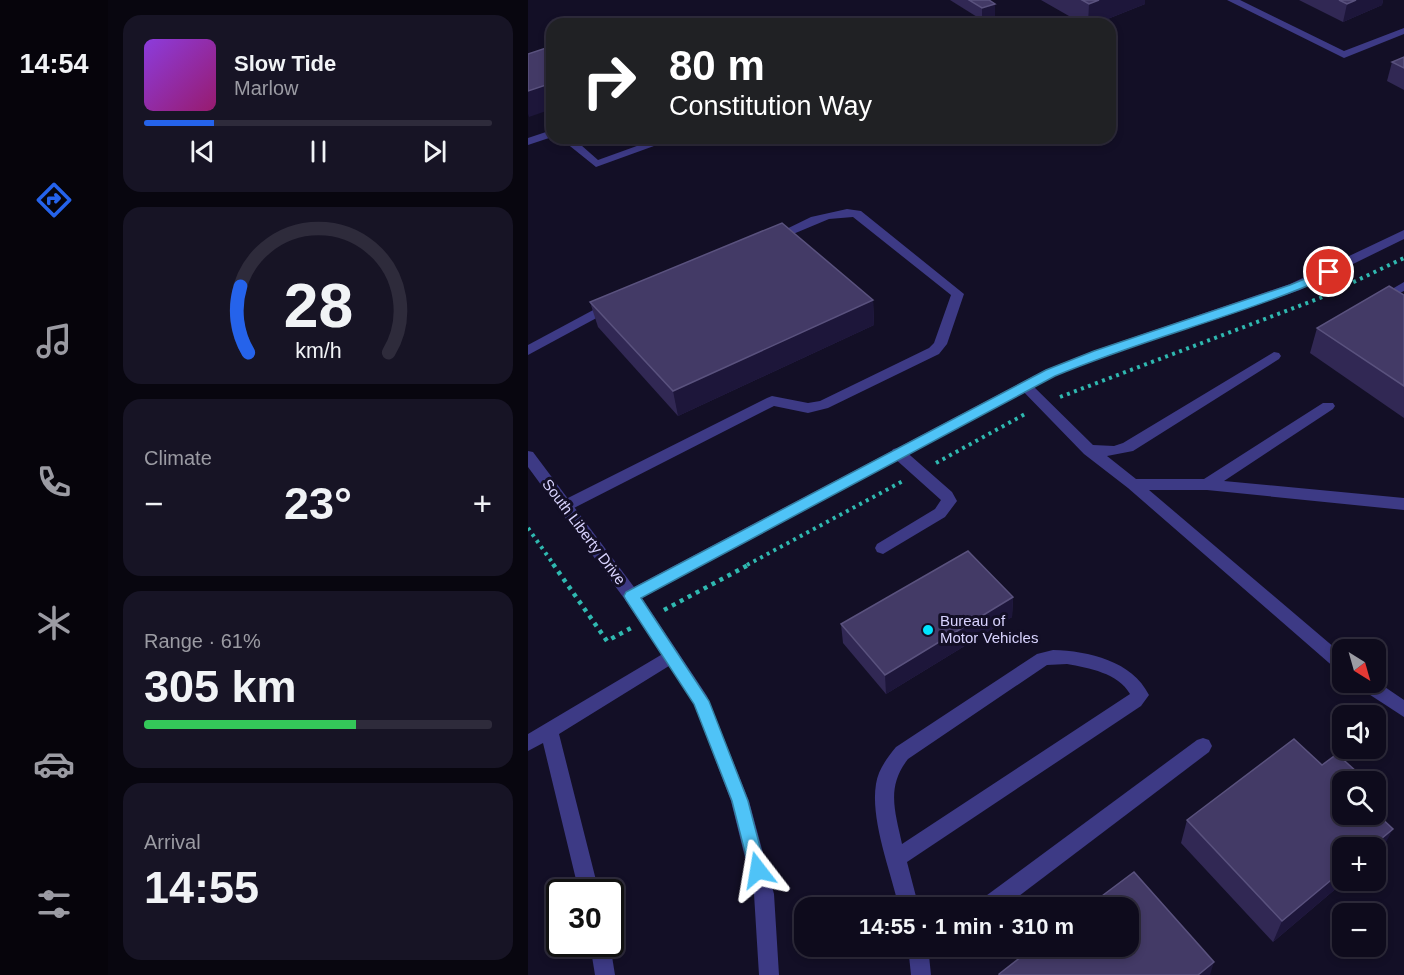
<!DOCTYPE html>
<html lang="en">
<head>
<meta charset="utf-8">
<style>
	:root { --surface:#0e0b1c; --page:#171425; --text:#f1f3f6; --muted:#9b9ba3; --line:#2e2b3b; --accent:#2563eb }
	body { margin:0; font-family:Arial,sans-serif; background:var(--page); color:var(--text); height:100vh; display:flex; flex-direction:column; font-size:22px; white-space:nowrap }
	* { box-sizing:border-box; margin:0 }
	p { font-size:20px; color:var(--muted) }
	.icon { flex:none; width:33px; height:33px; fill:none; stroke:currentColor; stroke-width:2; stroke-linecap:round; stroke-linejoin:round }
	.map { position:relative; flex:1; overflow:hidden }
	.sheet { display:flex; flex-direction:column; gap:15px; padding:15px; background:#08060f; width:420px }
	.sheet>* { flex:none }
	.banner { position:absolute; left:18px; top:18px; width:570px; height:126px; border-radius:18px; box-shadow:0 3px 9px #0003,0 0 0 2px var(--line); background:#202124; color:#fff; overflow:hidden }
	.needle { width:39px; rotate:143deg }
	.buttons { position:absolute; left:804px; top:639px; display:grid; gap:12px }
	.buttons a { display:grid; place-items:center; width:54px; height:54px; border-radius:12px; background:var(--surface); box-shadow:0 3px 9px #0003,0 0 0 2px var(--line); font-size:30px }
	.speed { position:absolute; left:18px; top:879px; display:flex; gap:12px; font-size:30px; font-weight:700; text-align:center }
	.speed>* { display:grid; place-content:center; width:78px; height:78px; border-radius:50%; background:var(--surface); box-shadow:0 3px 9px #0003,0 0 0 2px var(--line); line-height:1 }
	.speed .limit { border:3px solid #111; border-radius:9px; background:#fff; color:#111 }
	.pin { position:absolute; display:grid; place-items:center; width:51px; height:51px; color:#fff; margin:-26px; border:3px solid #fff; border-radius:50%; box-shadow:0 2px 6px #0007 }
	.me { position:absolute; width:66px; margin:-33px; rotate:346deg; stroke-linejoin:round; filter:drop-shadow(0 0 4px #0008) }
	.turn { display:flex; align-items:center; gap:21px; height:126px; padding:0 24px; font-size:27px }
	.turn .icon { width:78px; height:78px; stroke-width:2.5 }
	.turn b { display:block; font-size:42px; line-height:51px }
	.big { font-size:45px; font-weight:700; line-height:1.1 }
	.sheet .card { flex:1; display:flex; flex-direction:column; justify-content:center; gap:9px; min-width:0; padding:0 21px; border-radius:18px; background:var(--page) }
	.sheet .dial { align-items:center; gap:0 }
	.dial svg { height:156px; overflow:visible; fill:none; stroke:var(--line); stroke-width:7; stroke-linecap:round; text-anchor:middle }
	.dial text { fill:var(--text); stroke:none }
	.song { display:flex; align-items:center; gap:18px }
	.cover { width:72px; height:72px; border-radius:9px; background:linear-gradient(135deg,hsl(270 70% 55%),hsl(320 70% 35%)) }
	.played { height:6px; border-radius:3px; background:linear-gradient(90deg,var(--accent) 20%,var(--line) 20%) }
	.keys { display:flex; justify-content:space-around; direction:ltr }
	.heat { display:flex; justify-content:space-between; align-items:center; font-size:33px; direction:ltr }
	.charge { height:9px; border-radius:4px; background:linear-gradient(90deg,#34c759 61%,var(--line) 0) }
	.trip { position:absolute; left:266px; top:897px; width:345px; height:60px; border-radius:18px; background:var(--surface); box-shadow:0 3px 9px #0003,0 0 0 2px var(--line); font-weight:700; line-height:60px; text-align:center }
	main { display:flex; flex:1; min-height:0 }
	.dock { display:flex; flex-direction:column; width:108px; justify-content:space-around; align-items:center; background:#06040b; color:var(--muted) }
	.dock .icon { width:42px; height:42px }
	.dock .current { color:var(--accent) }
	.dock b { font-size:27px; color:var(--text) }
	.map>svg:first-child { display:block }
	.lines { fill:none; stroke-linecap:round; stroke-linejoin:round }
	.path-far1 { stroke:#2fb8b0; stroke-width:4; stroke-dasharray:3 4.5; stroke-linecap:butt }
	.path { stroke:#2fb8b0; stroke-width:4.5; stroke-dasharray:4 5; stroke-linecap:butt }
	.service { fill:#3d3a85; fill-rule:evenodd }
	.minor { fill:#3d3a85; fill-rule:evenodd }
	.wall { fill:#312854 }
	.shaded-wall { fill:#1d163a }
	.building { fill:#433a66; stroke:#5a527e; stroke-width:1.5 }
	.route { fill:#4fc3f7; stroke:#337fa1; stroke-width:1.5 }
	.poi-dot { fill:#00e5ff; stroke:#130f26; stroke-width:2 }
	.labels { text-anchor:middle; stroke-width:6; stroke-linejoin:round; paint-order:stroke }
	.street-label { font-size:15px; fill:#d9d4ff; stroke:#130f26 }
	.poi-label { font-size:15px; fill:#d9d4ff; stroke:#130f26; text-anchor:start }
</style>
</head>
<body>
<main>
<nav class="dock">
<b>14:54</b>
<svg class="icon current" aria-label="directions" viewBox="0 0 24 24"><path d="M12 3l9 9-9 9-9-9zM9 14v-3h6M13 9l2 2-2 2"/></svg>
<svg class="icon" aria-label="music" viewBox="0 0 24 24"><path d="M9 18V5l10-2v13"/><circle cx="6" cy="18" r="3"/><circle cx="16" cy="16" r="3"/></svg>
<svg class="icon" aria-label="phone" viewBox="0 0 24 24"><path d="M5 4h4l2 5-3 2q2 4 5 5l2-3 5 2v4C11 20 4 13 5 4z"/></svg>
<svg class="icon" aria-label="climate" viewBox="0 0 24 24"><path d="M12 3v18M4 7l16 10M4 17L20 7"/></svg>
<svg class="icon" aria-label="car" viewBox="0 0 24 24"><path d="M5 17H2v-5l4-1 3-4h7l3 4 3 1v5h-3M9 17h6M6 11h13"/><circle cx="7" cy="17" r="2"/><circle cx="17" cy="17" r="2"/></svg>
<svg class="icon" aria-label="filters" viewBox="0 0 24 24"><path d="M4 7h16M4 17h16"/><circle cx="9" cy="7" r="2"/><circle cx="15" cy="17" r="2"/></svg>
</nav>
<section class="sheet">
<div class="card">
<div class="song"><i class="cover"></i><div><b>Slow Tide</b><p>Marlow</p></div></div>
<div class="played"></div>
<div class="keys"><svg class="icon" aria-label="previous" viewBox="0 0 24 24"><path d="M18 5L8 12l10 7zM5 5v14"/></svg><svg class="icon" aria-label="pause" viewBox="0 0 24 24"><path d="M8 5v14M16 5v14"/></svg><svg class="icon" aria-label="next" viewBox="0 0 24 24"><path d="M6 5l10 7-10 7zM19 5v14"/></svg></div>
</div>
<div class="card dial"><svg viewBox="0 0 100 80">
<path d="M14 69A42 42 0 1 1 86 69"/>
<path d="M14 69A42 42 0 0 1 10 35" stroke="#2563eb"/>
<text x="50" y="56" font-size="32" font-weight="700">28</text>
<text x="50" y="72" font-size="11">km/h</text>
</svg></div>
<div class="card"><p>Climate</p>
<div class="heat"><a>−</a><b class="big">23°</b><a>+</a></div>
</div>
<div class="card"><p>Range · 61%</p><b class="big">305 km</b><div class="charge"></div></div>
<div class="card"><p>Arrival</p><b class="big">14:55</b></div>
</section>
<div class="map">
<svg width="876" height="975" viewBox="0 0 876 975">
	<rect width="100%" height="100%" fill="#130f26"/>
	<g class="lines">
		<g class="path-far1">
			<polyline points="532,397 792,298 876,258"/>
			<polyline points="408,463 499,413"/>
			<polyline points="0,528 26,565"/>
			<polyline points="219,565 375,481"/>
		</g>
		<g class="path">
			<polyline points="25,564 79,641 103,628"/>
			<polyline points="136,610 222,564"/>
		</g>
		<g class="service">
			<polygon points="24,130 24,137 0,145 0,138"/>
			<polygon points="32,138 45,138 70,160 131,138 148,138 68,167"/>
			<polygon points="319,209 333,211 436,294 419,344 411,354 300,408 280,413 246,406 42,510 32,510 29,506 32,502 239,398 244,396 280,403 292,401 401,348 406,343 423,295 325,217 301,219 246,242 240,238 283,217"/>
			<polygon points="876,282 876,291 865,296 860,295 859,292"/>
			<polygon points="82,301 88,305 87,308 0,355 0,345"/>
			<polygon points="746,352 751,353 753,356 751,359 605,451 579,456 608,479 676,479 795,403 805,403 807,406 805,409 696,481 876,498 876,510 679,490 621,490 814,654 814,671 808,669 600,488 556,454 490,386 497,381 502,383 565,445 586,446 595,443"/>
			<polygon points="370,448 375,449 424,492 429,501 417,517 355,554 349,552 347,548 349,544 407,509 413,500 365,457 363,453 365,449"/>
			<polygon points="143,649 149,651 151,656 149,661 31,734 71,892 51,892 15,743 0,751 0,734"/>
			<path d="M525 650C561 651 604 661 621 695L613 706 379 862 391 908H371C363 872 342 820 348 784 350 770 359 758 368 747L509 654ZM539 664C561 668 590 673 602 694L374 844C367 811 358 787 380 759L519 665Z"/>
			<polygon points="848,681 876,700 876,717 830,687 828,682"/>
			<polygon points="675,738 681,740 684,746 681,752 475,908 448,908 451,901 669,740"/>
			<polygon points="62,944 82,944 87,975 67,975"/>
			<polygon points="380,946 400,946 403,975 383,975"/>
		</g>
		<g class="minor">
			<polygon points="699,0 712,0 816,51 876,28 876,34 816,58"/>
			<polygon points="876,230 876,239 772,290 575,357 527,376 114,598 179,696 221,801 246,894 251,975 231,975 226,894 203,801 166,704 98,601 0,467 0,451 5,452 106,587 517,370 565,351 762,284"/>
		</g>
	</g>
	<g class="wall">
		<polygon points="422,0 461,0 467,16 454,20"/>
		<polygon points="513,0 617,0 617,4 567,24 555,24"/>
		<polygon points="771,0 855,0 854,5 815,22"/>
		<polygon points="876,57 876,90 859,81 864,62"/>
		<polygon points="876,295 876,418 782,353 789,328"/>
		<polygon points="345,300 346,325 150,416 70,327 62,302"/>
		<polygon points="485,597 484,617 358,694 315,643 313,624"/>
		<polygon points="794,765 814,782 853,851 814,880 818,880 745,942 653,843 659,820"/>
	</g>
	<g class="shaded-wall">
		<polygon points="571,0 617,0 617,4 567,24 560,24 561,4"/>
		<polygon points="828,0 855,0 854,5 815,22 819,4"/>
		<polygon points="467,4 467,16 454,20 454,8"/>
		<polygon points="24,83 24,109 1,117 0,114 0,91"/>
		<polygon points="345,300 346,325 150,416 145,391"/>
		<polygon points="485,597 484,617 358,694 357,675"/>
		<polygon points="865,829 853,851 848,856 848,848 842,848"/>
		<polygon points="814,871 814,880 818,880 745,942 754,921"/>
		<polygon points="686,962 682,975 670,975"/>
	</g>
	<g class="building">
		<polygon points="441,0 461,0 467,4 454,8"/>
		<polygon points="554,0 571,0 561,4"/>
		<polygon points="811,0 828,0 819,4"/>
		<polygon points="103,21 107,24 92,24"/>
		<polygon points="24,46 24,83 0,91 0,54"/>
		<polygon points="876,57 876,68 864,62"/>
		<polygon points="254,223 345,300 145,391 62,302"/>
		<polygon points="861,286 876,295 876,386 789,328"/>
		<polygon points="440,551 485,597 357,675 313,624"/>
		<polygon points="766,739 794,765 809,754 840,782 814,782 814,814 848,814 848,813 865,829 842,848 814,848 814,871 754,921 659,820"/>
		<polygon points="848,789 851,792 848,796"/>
		<polygon points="606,872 686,962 670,975 471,975 471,974 507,946 600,946 600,908 558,908"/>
	</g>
	<path class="route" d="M801 269 806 272 805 275C715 315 618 338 527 376L113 598 181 701 220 801 238 870 236 876 230 879 223 876 204 801 166 704 98 600 96 596 98 592 518 370 566 351 762 285Z"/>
	<circle class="poi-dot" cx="400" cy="630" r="6"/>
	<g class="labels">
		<g class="street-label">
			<text transform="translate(56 532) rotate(53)" y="5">South Liberty Drive</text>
		</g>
		<g class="poi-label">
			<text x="412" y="626">Bureau of<tspan x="412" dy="17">Motor Vehicles</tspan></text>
		</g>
	</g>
</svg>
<div class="buttons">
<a><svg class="needle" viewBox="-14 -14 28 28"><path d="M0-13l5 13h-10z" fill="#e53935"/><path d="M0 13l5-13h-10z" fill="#9b9ba3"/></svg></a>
<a><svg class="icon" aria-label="sound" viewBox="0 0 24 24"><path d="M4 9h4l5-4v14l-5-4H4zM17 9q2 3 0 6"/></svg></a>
<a><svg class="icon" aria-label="search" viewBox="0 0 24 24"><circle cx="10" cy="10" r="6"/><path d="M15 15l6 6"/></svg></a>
<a>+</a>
<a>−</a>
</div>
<div class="speed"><div class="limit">30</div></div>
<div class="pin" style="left:801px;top:272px;background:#d93025"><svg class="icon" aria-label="arrive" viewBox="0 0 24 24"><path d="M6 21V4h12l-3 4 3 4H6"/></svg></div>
<svg class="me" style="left:230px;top:870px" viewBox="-20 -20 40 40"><path d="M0-17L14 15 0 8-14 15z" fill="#4fc3f7" stroke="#fff" stroke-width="4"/></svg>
<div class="trip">14:55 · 1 min · 310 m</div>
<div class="banner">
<div class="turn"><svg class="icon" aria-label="right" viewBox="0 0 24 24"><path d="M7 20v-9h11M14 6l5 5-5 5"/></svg><div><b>80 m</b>Constitution Way</div></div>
</div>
</div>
</main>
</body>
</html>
